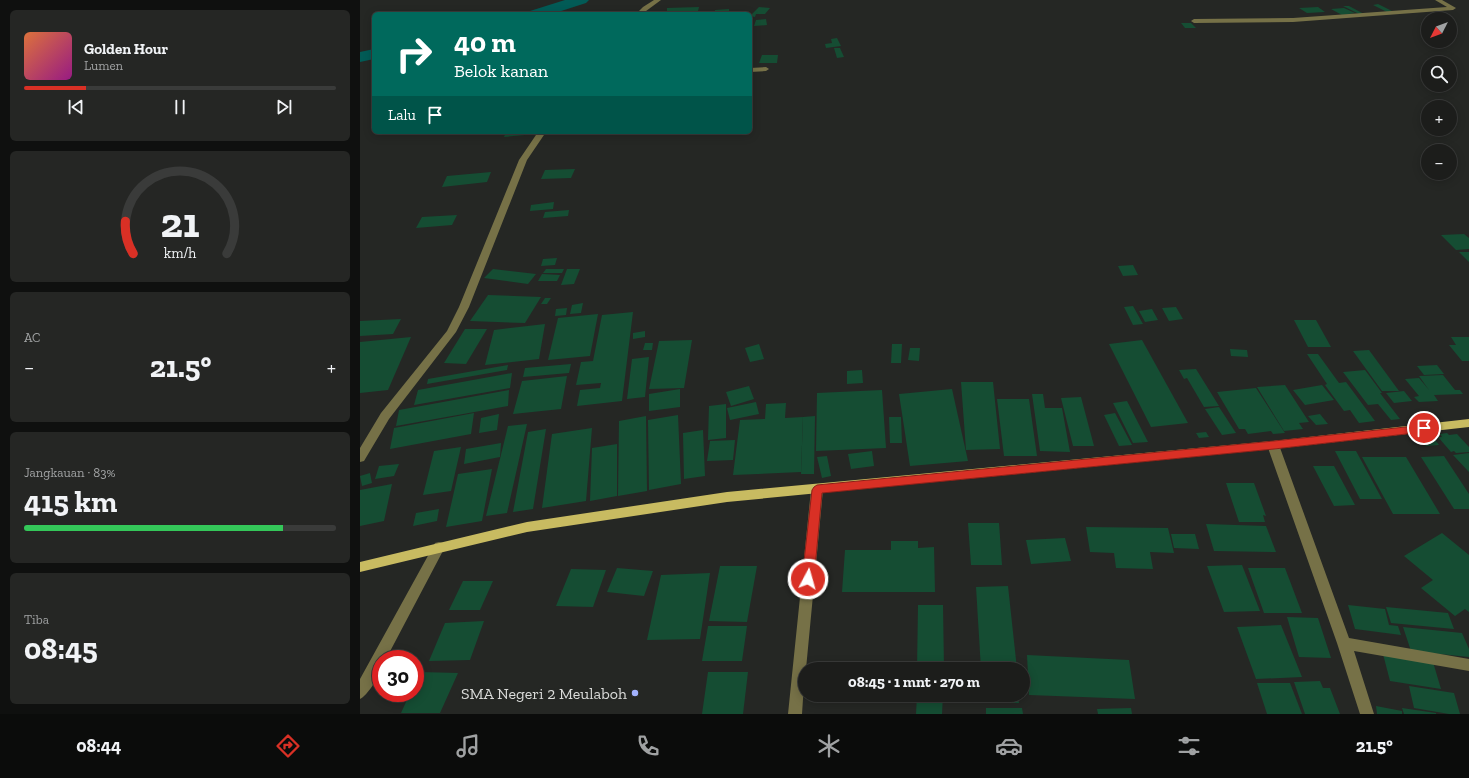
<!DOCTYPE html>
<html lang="id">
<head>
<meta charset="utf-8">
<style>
	:root { --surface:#1c1d1b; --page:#252624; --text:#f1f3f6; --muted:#a0a2a3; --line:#3a3b3a; --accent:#d93025 }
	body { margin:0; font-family:"Zilla Slab",serif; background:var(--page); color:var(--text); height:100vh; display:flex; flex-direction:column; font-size:15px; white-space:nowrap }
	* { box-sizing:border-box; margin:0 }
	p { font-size:13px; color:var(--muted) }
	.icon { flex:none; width:22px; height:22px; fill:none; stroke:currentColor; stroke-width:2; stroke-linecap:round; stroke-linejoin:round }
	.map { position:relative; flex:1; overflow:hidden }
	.side { display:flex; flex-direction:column; gap:10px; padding:10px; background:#0f100f; width:360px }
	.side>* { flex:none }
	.banner { position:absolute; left:12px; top:12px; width:380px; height:122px; border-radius:6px; box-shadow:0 2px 10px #0003,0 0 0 1px var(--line); background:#00695c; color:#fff; overflow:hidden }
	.needle { width:26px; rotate:228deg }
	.tools { position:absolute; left:1061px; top:12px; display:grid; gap:8px }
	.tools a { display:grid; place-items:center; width:36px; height:36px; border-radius:50%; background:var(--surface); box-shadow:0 2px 10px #0003,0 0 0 1px var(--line); font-size:20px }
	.speed { position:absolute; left:12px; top:650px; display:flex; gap:8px; font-size:20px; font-weight:700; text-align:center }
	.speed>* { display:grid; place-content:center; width:52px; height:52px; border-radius:50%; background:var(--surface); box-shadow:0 2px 10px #0003,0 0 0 1px var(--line); line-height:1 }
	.speed .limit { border:6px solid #d22; background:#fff; color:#111 }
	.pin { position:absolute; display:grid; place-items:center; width:34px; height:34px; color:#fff; margin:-17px; border:2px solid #fff; border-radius:50%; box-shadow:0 1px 4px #0007 }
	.me { position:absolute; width:44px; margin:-22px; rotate:6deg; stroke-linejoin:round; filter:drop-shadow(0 0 3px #0008) }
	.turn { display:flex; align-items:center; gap:14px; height:84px; padding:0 16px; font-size:18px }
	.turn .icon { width:52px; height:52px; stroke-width:2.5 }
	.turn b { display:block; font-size:28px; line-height:34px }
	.then { display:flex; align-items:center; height:38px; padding:0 16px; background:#0003; gap:8px; font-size:15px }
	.big { font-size:30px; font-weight:700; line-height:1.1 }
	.side .tile { flex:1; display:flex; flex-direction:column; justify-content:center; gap:6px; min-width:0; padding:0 14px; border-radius:6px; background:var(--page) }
	.side .dial { align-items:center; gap:0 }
	.dial svg { height:104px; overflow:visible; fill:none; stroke:var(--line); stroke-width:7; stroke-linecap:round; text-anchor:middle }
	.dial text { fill:var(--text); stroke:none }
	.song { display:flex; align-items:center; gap:12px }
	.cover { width:48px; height:48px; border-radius:6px; background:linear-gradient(135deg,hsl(20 70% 55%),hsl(310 70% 35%)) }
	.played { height:4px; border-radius:2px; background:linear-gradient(90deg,var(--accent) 20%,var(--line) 20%) }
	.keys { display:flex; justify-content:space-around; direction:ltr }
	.heat { display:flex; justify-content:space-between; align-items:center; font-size:22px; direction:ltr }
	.charge { height:6px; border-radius:3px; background:linear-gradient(90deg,#34c759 83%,var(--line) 0) }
	.trip { position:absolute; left:438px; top:662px; width:232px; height:40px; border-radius:20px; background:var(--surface); box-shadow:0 2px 10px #0003,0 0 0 1px var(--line); font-weight:700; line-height:40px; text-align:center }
	.tabs { display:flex; height:64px; justify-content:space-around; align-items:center; background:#0b0c0b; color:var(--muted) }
	.tabs .icon { width:28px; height:28px }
	.tabs .on { color:var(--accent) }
	.tabs b { font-size:18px; color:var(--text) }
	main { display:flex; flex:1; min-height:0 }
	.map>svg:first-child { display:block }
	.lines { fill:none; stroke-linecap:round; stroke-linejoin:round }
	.river { fill:#025b56; fill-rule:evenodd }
	.building { fill:#154d33 }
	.minor { fill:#767147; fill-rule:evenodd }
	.major { fill:#c8bb61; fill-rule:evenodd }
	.route { fill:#d93025; stroke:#8d1f18 }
	.poi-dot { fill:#a2b2fd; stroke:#252724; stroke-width:1.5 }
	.labels { text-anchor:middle; stroke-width:4; stroke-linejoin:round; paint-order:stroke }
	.near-poi-label { font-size:16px; fill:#dadbd9; stroke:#252724; text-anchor:end }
</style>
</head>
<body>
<main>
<section class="side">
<div class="tile">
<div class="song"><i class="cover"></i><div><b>Golden Hour</b><p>Lumen</p></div></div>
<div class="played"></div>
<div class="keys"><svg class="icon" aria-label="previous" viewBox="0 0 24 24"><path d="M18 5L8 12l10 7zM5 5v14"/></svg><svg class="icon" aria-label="pause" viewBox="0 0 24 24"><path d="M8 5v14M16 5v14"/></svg><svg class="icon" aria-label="next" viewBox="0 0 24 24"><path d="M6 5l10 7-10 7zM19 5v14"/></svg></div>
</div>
<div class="tile dial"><svg viewBox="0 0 100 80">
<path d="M14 69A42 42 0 1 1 86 69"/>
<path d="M14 69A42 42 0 0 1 8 44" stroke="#d93025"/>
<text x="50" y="56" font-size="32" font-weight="700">21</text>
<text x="50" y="72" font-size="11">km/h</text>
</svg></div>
<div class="tile"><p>AC</p>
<div class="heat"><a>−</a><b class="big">21.5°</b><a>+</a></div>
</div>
<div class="tile"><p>Jangkauan · 83%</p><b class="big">415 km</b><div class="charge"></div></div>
<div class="tile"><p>Tiba</p><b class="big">08:45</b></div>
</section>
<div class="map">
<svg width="1109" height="714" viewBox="0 0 1109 714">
	<rect width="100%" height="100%" fill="#252724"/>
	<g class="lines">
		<g class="river">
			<polygon points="205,0 229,0 226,3 192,14 168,14 170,11"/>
			<polygon points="14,49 14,59 0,62 0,52"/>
		</g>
	</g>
	<g class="building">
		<polygon points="1018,4 1032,11 1027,12 1013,5"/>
		<polygon points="983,6 989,6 1004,14 999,14"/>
		<polygon points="339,7 338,11 307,12 307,8"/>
		<polygon points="399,7 410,8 405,14 396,14 395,17 390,16"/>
		<polygon points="958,7 965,12 947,13 939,8"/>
		<polygon points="984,8 995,13 982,15 971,9"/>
		<polygon points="369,9 369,14 355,14 355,10"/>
		<polygon points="406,19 407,25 394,26 396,20"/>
		<polygon points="821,23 831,23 836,28 825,28"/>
		<polygon points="477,38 481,46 466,48 465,44 472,43 471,39"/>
		<polygon points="474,48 480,48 484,57 477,58"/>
		<polygon points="402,55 418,55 417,63 399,63"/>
		<polygon points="146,132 166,132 165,135 144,137"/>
		<polygon points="215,169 211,178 181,179 185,170"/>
		<polygon points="131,172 127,182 82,187 87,176"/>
		<polygon points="194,202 193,209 170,211 171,205"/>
		<polygon points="209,210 208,216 183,218 185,212"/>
		<polygon points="97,215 92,225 56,228 62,217"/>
		<polygon points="1104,234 1109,238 1109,249 1096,250 1081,235"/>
		<polygon points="1099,252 1109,252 1109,262"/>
		<polygon points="197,258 195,265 181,266 183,259"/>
		<polygon points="773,265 778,275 763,276 758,266"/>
		<polygon points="133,269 176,274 168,284 124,278"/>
		<polygon points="186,269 204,269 202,273 183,273"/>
		<polygon points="207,269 220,269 214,284 201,285"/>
		<polygon points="182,274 200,275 197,281 178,281"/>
		<polygon points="128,295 181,297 165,323 110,321"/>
		<polygon points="185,298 191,298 187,304 181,304"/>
		<polygon points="223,303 221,313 210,314 212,305"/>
		<polygon points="773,306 783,324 773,325 764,307"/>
		<polygon points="816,307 823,319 809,321 802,308"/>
		<polygon points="207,308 206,315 195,316 196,309"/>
		<polygon points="792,309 798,320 785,322 779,311"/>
		<polygon points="273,312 262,401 217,406 220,390 240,388 241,383 216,385 221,362 233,361 242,315"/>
		<polygon points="238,314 230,356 188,360 198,318"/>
		<polygon points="41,319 33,334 0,336 0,321"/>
		<polygon points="934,320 956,320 971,347 948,347"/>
		<polygon points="185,324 179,359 125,365 134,330"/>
		<polygon points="105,329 127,329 106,364 84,363"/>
		<polygon points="285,331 285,337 273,339 273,333"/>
		<polygon points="51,337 28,390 0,393 0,342"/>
		<polygon points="1091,337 1109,337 1109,361 1102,361 1089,345 1096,345"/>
		<polygon points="332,340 324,388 289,389 299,341"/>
		<polygon points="782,340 828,423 791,427 749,344"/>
		<polygon points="285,343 293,343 292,350 283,350"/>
		<polygon points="399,344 404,359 390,362 385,348"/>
		<polygon points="532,344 542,344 541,363 531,363"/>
		<polygon points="550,348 560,348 559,361 548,360"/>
		<polygon points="870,349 887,350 888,357 871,356"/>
		<polygon points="1009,350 1039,391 1022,391 993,351"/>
		<polygon points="947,354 958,354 979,383 986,382 1015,421 999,423 990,410 984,411 965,385 967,384"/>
		<polygon points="289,357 285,397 267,399 272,359"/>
		<polygon points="211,364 209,373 163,377 165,368"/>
		<polygon points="148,365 147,370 67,384 68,379"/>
		<polygon points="1077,365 1084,374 1064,375 1057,366"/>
		<polygon points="836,369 859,406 844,407 827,378 824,379 819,370"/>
		<polygon points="502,370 503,383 487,384 487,371"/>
		<polygon points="1005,370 1022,393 1020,393 1023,397 1012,398 1023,397 1040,419 1031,420 1018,404 1008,405 983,372"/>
		<polygon points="152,373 150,388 54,405 58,390"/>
		<polygon points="1083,375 1095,390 1100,390 1103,394 1074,395 1078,401 1059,402 1054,397 1059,396 1045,379 1059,378 1069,390 1059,376"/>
		<polygon points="207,376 201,409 153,414 162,381"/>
		<polygon points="601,382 633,382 640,449 606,450"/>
		<polygon points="925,385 949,422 939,423 943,429 924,431 897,387"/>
		<polygon points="962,385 974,400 945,405 933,390"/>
		<polygon points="389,386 394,399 371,406 366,392"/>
		<polygon points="896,388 925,433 913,434 911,431 888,434 885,429 879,429 857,392"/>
		<polygon points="320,389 320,407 289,411 289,394"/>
		<polygon points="592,389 608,461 550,466 539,394"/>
		<polygon points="149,390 148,406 36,426 39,410"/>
		<polygon points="522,390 526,448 456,451 457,393"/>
		<polygon points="1044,391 1052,401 1034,403 1026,393"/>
		<polygon points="672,394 683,394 685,408 702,408 710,452 680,451"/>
		<polygon points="721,397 734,446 713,446 701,398"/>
		<polygon points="637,399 669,399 677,456 644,456"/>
		<polygon points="767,401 788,442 773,443 753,403"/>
		<polygon points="396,402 399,414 370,420 367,408"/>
		<polygon points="426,403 425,418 443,417 441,472 373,475 380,420 405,419 406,404"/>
		<polygon points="366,404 366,438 348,440 349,406"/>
		<polygon points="859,407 876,433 862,435 845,409"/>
		<polygon points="114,413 111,434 30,449 34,428"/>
		<polygon points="755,413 772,445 759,446 744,415"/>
		<polygon points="139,414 137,430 119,433 121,418"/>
		<polygon points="960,414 968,424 956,425 948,416"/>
		<polygon points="318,415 321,484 289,490 288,420"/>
		<polygon points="286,416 287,491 258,496 259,421"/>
		<polygon points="455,416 454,474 441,474 443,417"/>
		<polygon points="529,417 541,417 542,443 530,443"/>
		<polygon points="167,424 147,513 126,516 148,426"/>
		<polygon points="232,428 226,501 182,508 192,434"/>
		<polygon points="186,429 173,509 153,512 168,432"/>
		<polygon points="343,430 345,476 324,479 323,433"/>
		<polygon points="846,432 849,437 839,438 836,433"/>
		<polygon points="1087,433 1089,435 1097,434 1109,447 1109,452 1096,453 1094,451 1091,452 1078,437 1082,437 1080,434"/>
		<polygon points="1071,434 1079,445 1066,446 1058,435"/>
		<polygon points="375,440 373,460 347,461 350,441"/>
		<polygon points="141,443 140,457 104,464 106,449"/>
		<polygon points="257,444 257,496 230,501 232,448"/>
		<polygon points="101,447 91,491 63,495 74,451"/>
		<polygon points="512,451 514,466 491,469 488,454"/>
		<polygon points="975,451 996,451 1022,499 1000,499"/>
		<polygon points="1109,453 1109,465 1105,465 1109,465 1109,472 1093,455"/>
		<polygon points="467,456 471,476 462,478 457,457"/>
		<polygon points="1084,456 1109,494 1109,509 1094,509 1061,457"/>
		<polygon points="1002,457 1046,457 1080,514 1033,514"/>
		<polygon points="39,464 34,476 15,479 19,466"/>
		<polygon points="953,466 974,466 995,505 974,506"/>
		<polygon points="132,469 122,521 86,527 98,474"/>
		<polygon points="10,473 12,483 2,486 0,476"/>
		<polygon points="866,483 894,483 906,516 903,515 905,522 879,522"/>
		<polygon points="32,484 24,521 0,526 0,490"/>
		<polygon points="79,509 77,521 53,526 56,513"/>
		<polygon points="608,523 639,523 642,565 611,565"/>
		<polygon points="846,524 906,526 916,552 854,551"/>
		<polygon points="726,527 808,528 814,553 790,552 793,569 756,568 754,553 730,552"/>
		<polygon points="1082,533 1109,555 1109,612 1105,609 1095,616 1061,588 1073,580 1044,556"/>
		<polygon points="811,534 835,534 839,549 814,548"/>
		<polygon points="705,538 711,561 671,564 666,540"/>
		<polygon points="531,541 558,541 558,548 574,547 575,592 482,592 485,550 531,550"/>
		<polygon points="882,565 900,611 864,612 847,566"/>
		<polygon points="360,566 397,566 387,622 349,621"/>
		<polygon points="257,568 293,571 284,596 247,592"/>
		<polygon points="888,568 925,568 942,613 904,613"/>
		<polygon points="211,569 246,570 233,607 196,606"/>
		<polygon points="350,573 340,639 287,640 301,575"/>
		<polygon points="103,581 133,581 120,610 89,610"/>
		<polygon points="648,586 657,669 621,669 616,587"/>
		<polygon points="558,605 583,605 584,669 557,669"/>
		<polygon points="988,605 1025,609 1029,625 1038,626 1041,635 995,629"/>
		<polygon points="1026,607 1088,613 1094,629 1031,623"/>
		<polygon points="927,617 958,618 971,658 939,657"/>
		<polygon points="124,621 110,660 69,661 85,623"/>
		<polygon points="921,625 942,677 896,679 877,627"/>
		<polygon points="348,626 387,626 382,661 342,661"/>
		<polygon points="1043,627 1102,633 1109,649 1109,657 1051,651"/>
		<polygon points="1023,654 1073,662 1081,689 1030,681"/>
		<polygon points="667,655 769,660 775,699 669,695"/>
		<polygon points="60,672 98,673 80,713 41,713 50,693 55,693 55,683"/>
		<polygon points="348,672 388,672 383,714 342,714"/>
		<polygon points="960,681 963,688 970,688 980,714 945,714 934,682"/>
		<polygon points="897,683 930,683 942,714 907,714"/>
		<polygon points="1049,686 1094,693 1100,714 1089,714 1054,708"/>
		<polygon points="557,695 583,695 582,714 556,714"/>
		<polygon points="627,695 658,695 659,703 628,703"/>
		<polygon points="1016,706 1042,711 1042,714 1017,714"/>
		<polygon points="626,708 662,708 663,714 626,714"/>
		<polygon points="771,708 772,714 738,714 737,709"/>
		<polygon points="1042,708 1076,713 1076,714 1044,714"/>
	</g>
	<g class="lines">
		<g class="minor">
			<polygon points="294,0 301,0 282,14 276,14 283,7"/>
			<polygon points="1075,0 1082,0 1096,8 1093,10 933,22 834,23 831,21 834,19 933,18 1087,7"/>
			<polygon points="390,68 406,67 409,69 406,71 390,72"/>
			<polygon points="178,132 186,132 167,160 109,307 96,332 29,419 4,461 0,462 0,448 21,413 87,331 99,307 159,160"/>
			<polygon points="913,441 917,442 919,445 989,638 1109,659 1109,671 994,651 1014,714 1000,714 977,643 907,445 909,442"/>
			<polygon points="457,485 461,487 463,490 446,669 445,669 442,714 428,714 451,490 453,487"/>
			<path d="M79 542 83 543 85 547 26 659H21C21 662 22 666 21 669 19 677 7 696 0 699V679L75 543Z"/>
		</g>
		<polygon class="major" points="1109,419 1109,427 913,449 367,502 167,532 0,572 0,562 167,522 367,492 913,441"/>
	</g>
	<polygon class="route" points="1064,425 1067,426 1069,428 1067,431 1064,432 914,449 462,493 454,579 452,583 448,584 444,583 442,579 452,490 454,487 457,485 914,441"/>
	<circle class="poi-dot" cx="275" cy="693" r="4"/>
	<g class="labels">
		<g class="near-poi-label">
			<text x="267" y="699">SMA Negeri 2 Meulaboh</text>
		</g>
	</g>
</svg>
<div class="tools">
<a><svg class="needle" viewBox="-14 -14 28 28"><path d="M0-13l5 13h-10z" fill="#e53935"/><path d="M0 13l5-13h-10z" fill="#a0a2a3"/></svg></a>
<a><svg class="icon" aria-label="search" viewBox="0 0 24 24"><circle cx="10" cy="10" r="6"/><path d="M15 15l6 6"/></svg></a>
<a>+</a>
<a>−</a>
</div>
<div class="speed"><div class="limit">30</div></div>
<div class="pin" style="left:1064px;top:428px;background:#d93025"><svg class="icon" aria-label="arrive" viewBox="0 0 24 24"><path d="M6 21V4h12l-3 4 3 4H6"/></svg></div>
<svg class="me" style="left:448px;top:579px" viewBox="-20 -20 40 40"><circle r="17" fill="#d93025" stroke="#fff" stroke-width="3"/><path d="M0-11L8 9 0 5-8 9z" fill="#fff"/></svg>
<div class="trip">08:45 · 1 mnt · 270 m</div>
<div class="banner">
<div class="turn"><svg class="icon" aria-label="right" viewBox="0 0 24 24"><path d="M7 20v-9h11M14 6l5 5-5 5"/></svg><div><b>40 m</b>Belok kanan</div></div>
<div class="then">Lalu<svg class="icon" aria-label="arrive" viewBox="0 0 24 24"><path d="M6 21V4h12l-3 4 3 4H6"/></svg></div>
</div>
</div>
</main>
<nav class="tabs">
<b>08:44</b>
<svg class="icon on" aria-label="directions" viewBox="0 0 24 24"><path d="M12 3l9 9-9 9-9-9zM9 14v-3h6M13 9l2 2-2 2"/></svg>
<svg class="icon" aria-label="music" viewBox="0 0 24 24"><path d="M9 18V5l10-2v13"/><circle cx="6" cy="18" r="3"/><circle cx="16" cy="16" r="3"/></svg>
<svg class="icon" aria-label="phone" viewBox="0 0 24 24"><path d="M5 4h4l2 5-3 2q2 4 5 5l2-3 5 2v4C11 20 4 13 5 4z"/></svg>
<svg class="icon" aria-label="climate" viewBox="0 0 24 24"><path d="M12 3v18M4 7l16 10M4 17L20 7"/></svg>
<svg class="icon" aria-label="car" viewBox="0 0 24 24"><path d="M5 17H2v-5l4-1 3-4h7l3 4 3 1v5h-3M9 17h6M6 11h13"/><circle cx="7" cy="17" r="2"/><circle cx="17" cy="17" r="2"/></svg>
<svg class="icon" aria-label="filters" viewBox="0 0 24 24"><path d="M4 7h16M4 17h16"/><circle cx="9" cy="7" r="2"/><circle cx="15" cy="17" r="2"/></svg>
<b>21.5°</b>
</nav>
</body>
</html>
